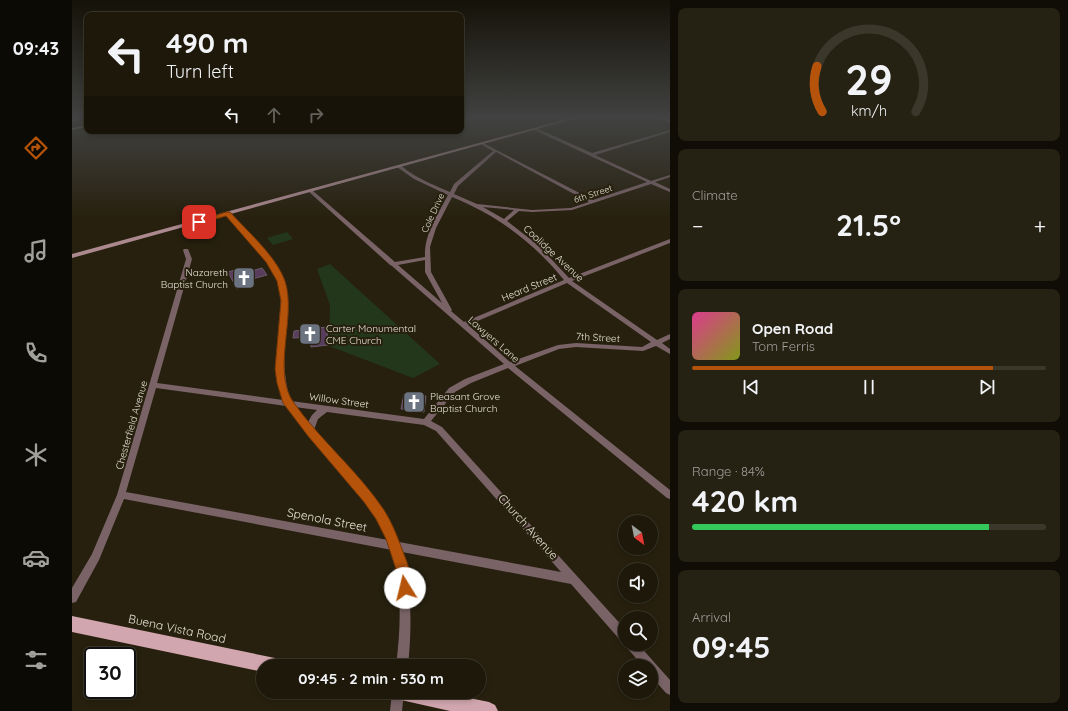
<!DOCTYPE html>
<html lang="en">
<head>
<meta charset="utf-8">
<style>
	:root { --surface:#1d180a; --page:#252113; --text:#f1f3f6; --muted:#a0a09c; --line:#3b372b; --accent:#b45309 }
	body { margin:0; font-family:Quicksand,sans-serif; background:var(--page); color:var(--text); height:100vh; display:flex; flex-direction:column; font-size:15px; white-space:nowrap }
	* { box-sizing:border-box; margin:0 }
	p { font-size:13px; color:var(--muted) }
	.icon { flex:none; width:22px; height:22px; fill:none; stroke:currentColor; stroke-width:2; stroke-linecap:round; stroke-linejoin:round }
	.map { position:relative; flex:1; overflow:hidden }
	.side { display:flex; flex-direction:column; gap:8px; padding:8px; background:#100d06; width:398px }
	.side>* { flex:none }
	.banner { position:absolute; left:12px; top:12px; width:380px; height:122px; border-radius:8px; box-shadow:0 2px 6px #0003,0 0 0 1px var(--line); background:#1d180a; color:var(--text); overflow:hidden }
	.needle { width:26px; rotate:148deg }
	.tools { position:absolute; left:546px; top:515px; display:grid; gap:8px }
	.tools a { display:grid; place-items:center; width:40px; height:40px; border-radius:50%; background:var(--surface); box-shadow:0 2px 6px #0003,0 0 0 1px var(--line); font-size:20px }
	.speed { position:absolute; left:12px; top:647px; display:flex; gap:8px; font-size:20px; font-weight:700; text-align:center }
	.speed>* { display:grid; place-content:center; width:52px; height:52px; border-radius:50%; background:var(--surface); box-shadow:0 2px 6px #0003,0 0 0 1px var(--line); line-height:1 }
	.speed .limit { border:2px solid #111; border-radius:6px; background:#fff; color:#111 }
	.pin { position:absolute; display:grid; place-items:center; width:34px; height:34px; color:#fff; margin:-17px; border-radius:8px; box-shadow:0 2px 6px #0006 }
	.me { position:absolute; width:44px; margin:-22px; rotate:351deg; stroke-linejoin:round; filter:drop-shadow(0 0 3px #0008) }
	.turn { display:flex; align-items:center; gap:14px; height:84px; padding:0 16px; font-size:18px }
	.turn .icon { width:52px; height:52px; stroke-width:2.5 }
	.turn b { display:block; font-size:28px; line-height:34px }
	.lanes { display:flex; align-items:center; height:38px; padding:0 16px; background:#0003; justify-content:center; gap:20px; direction:ltr }
	.lanes .off { opacity:.35 }
	.big { font-size:30px; font-weight:800; line-height:1.1 }
	.side .widget { flex:1; display:flex; flex-direction:column; justify-content:center; gap:6px; min-width:0; padding:0 14px; border-radius:8px; background:var(--page) }
	.side .dial { align-items:center; gap:0 }
	.dial svg { height:104px; overflow:visible; fill:none; stroke:var(--line); stroke-width:7; stroke-linecap:round; text-anchor:middle }
	.dial text { fill:var(--text); stroke:none }
	.song { display:flex; align-items:center; gap:12px }
	.cover { width:48px; height:48px; border-radius:6px; background:linear-gradient(135deg,hsl(330 70% 55%),hsl(70 70% 35%)) }
	.played { height:4px; border-radius:2px; background:linear-gradient(90deg,var(--accent) 85%,var(--line) 85%) }
	.keys { display:flex; justify-content:space-around; direction:ltr }
	.heat { display:flex; justify-content:space-between; align-items:center; font-size:22px; direction:ltr }
	.charge { height:6px; border-radius:3px; background:linear-gradient(90deg,#34c759 84%,var(--line) 0) }
	.trip { position:absolute; left:184px; top:659px; width:230px; height:40px; border-radius:20px; background:var(--surface); box-shadow:0 2px 6px #0003,0 0 0 1px var(--line); font-weight:800; line-height:40px; text-align:center }
	main { display:flex; flex:1; min-height:0 }
	.tabs { display:flex; flex-direction:column; width:72px; justify-content:space-around; align-items:center; background:#0c0a04; color:var(--muted) }
	.tabs .icon { width:28px; height:28px }
	.tabs .active { color:var(--accent) }
	.tabs b { font-size:18px; color:var(--text) }
	.map>svg:first-child { display:block }
	.green { fill:#23371b }
	.building { fill:#583d5d; stroke:#695a6b }
	.lines { fill:none; stroke-linecap:round; stroke-linejoin:round }
	.street { fill:#796367; fill-rule:evenodd }
	.secondary { fill:#ab898f; fill-rule:evenodd }
	.primary { fill:#d2a6ae; fill-rule:evenodd }
	.rail { stroke:#999486; stroke-width:1.5 }
	.route { fill:#b45309; stroke:#753606 }
	.labels { text-anchor:middle; stroke-width:4; stroke-linejoin:round; paint-order:stroke }
	.far-street-label { font-size:9px; fill:#e3dfd3; stroke:#27200e }
	.street-label { font-size:10px; fill:#e3dfd3; stroke:#27200e }
	.poi-label { font-size:10px; fill:#e3dfd3; stroke:#27200e; text-anchor:start }
	.near-street-label { font-size:12px; fill:#e3dfd3; stroke:#27200e }
</style>
</head>
<body>
<main>
<nav class="tabs">
<b>09:43</b>
<svg class="icon active" aria-label="directions" viewBox="0 0 24 24"><path d="M12 3l9 9-9 9-9-9zM9 14v-3h6M13 9l2 2-2 2"/></svg>
<svg class="icon" aria-label="music" viewBox="0 0 24 24"><path d="M9 18V5l10-2v13"/><circle cx="6" cy="18" r="3"/><circle cx="16" cy="16" r="3"/></svg>
<svg class="icon" aria-label="phone" viewBox="0 0 24 24"><path d="M5 4h4l2 5-3 2q2 4 5 5l2-3 5 2v4C11 20 4 13 5 4z"/></svg>
<svg class="icon" aria-label="climate" viewBox="0 0 24 24"><path d="M12 3v18M4 7l16 10M4 17L20 7"/></svg>
<svg class="icon" aria-label="car" viewBox="0 0 24 24"><path d="M5 17H2v-5l4-1 3-4h7l3 4 3 1v5h-3M9 17h6M6 11h13"/><circle cx="7" cy="17" r="2"/><circle cx="17" cy="17" r="2"/></svg>
<svg class="icon" aria-label="filters" viewBox="0 0 24 24"><path d="M4 7h16M4 17h16"/><circle cx="9" cy="7" r="2"/><circle cx="15" cy="17" r="2"/></svg>
</nav>
<div class="map">
<svg width="598" height="711" viewBox="0 0 598 711">
	<rect width="100%" height="100%" fill="#27200e"/>
	<g class="green">
		<polygon points="215,232 221,239 201,245 195,238"/>
		<polygon points="258,264 368,364 341,378 257,346 258,305 245,269"/>
	</g>
	<g class="building">
		<polygon points="190,268 195,275 173,281 176,286 165,289 156,272 166,269 169,274"/>
		<polygon points="255,327 256,345 239,347 238,337 221,338 222,331"/>
		<polygon points="332,394 354,396 352,412 329,409"/>
	</g>
	<g class="lines">
		<g class="street">
			<polygon points="6,118 12,118 0,122 0,120"/>
			<path d="M462 128H464L520 153 598 130V132L523 155 579 181 598 175V177L583 182 598 189V192L579 184 500 210 460 212 447 211 435 221 467 246 497 278 598 239V243L500 281 585 340 598 334V339L590 343 598 349V354L584 346 571 351 504 347 487 349 443 366 598 490V499L595 498 436 368 399 383 383 392 359 421 370 427 553 629V642L549 641 499 584 330 552C340 590 340 627 336 666H324C329 626 330 590 320 550L52 499 27 560 4 602 0 603V588L20 554 45 495 114 259 111 250 112 249H116L120 259 85 383 211 400C202 374 205 348 207 321 208 310 210 299 208 288 201 259 174 236 154 215V213H158C178 234 209 261 215 291 216 302 215 312 214 322 212 349 210 375 219 401L352 419 377 388 393 379 432 364 320 266 318 265 317 264 236 191 240 190 323 262 353 257C352 234 366 214 376 195L342 179 325 167V165C330 165 333 169 336 171 349 180 364 186 378 192L382 184 421 151 410 145V143H411L521 200 575 182 462 130ZM424 152 517 202 499 208 460 210 405 204 382 194 386 186ZM380 197C425 215 462 243 492 280L392 322 379 311 380 310 359 272 358 247 364 228ZM411 207 442 210 432 219ZM353 260V272L370 303 326 265ZM495 283 579 342 570 347 504 343 486 345 438 362 396 325ZM84 388 214 406 235 433 299 509 305 517 316 540 54 492ZM223 407 245 410 240 415 236 422ZM255 412 352 425 364 431 489 572 327 542C309 498 272 466 242 430L246 419Z"/>
			<polygon points="553,644 566,644 598,680 598,695 594,693 579,676 579,666 571,666 555,648"/>
			<polygon points="320,692 332,692 330,711 318,711"/>
		</g>
		<g class="secondary">
			<polygon points="498,118 505,118 0,258 0,254"/>
			<polygon points="587,118 598,120 598,122 588,119"/>
		</g>
		<g class="primary">
			<polygon points="0,616 203,658 209,660 211,666 191,666 191,672 0,632"/>
			<polygon points="321,692 368,692 417,702 423,705 426,711 378,711 329,700 323,698"/>
		</g>
		<polyline class="rail" points="0,129 15,126"/>
	</g>
	<linearGradient id="sky" x2="0" y2="1"><stop stop-color="#151208"/><stop offset="0.54" stop-color="#414241"/><stop offset="1" stop-color="#414241" stop-opacity="0"/></linearGradient>
	<rect width="598" height="218" fill="url(#sky)"/>
	<path class="route" d="M154 212H158C176 232 204 256 213 281 225 317 199 372 222 403 249 441 286 471 312 510 321 524 327 541 333 557 337 567 342 582 338 592L333 594 329 592 323 566 314 539 304 519 292 502 236 436 211 403 205 383 203 369 209 301 205 281 194 262 154 216 127 224 123 222Z"/>
	<defs>
		<g id="church-square" transform="scale(1.15)"><rect x="-9" y="-9" width="18" height="18" rx="4" fill="#6b7280" stroke="#27200e"/><path d="M-1.2-6h2.4v3.5h3.3v2.4h-3.3V6h-2.4V-.1h-3.3v-2.4h3.3Z" fill="#fff"/></g>
	</defs>
	<g fill-rule="evenodd">
		<use href="#church-square" x="172" y="278"/>
		<use href="#church-square" x="238" y="334"/>
		<use href="#church-square" x="342" y="402"/>
	</g>
	<g class="labels">
		<g class="far-street-label">
			<text transform="translate(521 194) rotate(-18)" y="3">6th Street</text>
			<text transform="translate(361 213) rotate(-65)" y="3">Cole Drive</text>
		</g>
		<g class="street-label">
			<text transform="translate(482 253) rotate(43)" y="4">Coolidge Avenue</text>
			<text transform="translate(457 287) rotate(-22)" y="4">Heard Street</text>
			<text transform="translate(526 337) rotate(3)" y="4">7th Street</text>
			<text transform="translate(422 339) rotate(41)" y="4">Lawyers Lane</text>
			<text transform="translate(267 400) rotate(8)" y="4">Willow Street</text>
			<text transform="translate(59 425) rotate(-74)" y="4">Chesterfield Avenue</text>
		</g>
		<g class="poi-label">
			<text x="156" y="276" text-anchor="end">Nazareth<tspan x="156" dy="12">Baptist Church</tspan></text>
			<text x="254" y="332">Carter Monumental<tspan x="254" dy="12">CME Church</tspan></text>
			<text x="358" y="400">Pleasant Grove<tspan x="358" dy="12">Baptist Church</tspan></text>
		</g>
		<g class="near-street-label">
			<text transform="translate(255 520) rotate(11)" y="4">Spenola Street</text>
			<text transform="translate(456 527) rotate(48)" y="4">Church Avenue</text>
			<text transform="translate(105 629) rotate(12)" y="4">Buena Vista Road</text>
		</g>
	</g>
</svg>
<div class="tools">
<a><svg class="needle" viewBox="-14 -14 28 28"><path d="M0-13l5 13h-10z" fill="#e53935"/><path d="M0 13l5-13h-10z" fill="#a0a09c"/></svg></a>
<a><svg class="icon" aria-label="sound" viewBox="0 0 24 24"><path d="M4 9h4l5-4v14l-5-4H4zM17 9q2 3 0 6"/></svg></a>
<a><svg class="icon" aria-label="search" viewBox="0 0 24 24"><circle cx="10" cy="10" r="6"/><path d="M15 15l6 6"/></svg></a>
<a><svg class="icon" aria-label="layers" viewBox="0 0 24 24"><path d="M12 4l9 5-9 5-9-5zM3 14l9 5 9-5"/></svg></a>
</div>
<div class="speed"><div class="limit">30</div></div>
<div class="pin" style="left:127px;top:222px;background:#d93025"><svg class="icon" aria-label="arrive" viewBox="0 0 24 24"><path d="M6 21V4h12l-3 4 3 4H6"/></svg></div>
<svg class="me" style="left:333px;top:588px" viewBox="-20 -20 40 40"><circle r="19" fill="#fff"/><path d="M0-13L10 11 0 6-10 11z" fill="#b45309"/></svg>
<div class="trip">09:45 · 2 min · 530 m</div>
<div class="banner">
<div class="turn"><svg class="icon" aria-label="left" viewBox="0 0 24 24"><path d="M17 20v-9H6M10 6l-5 5 5 5"/></svg><div><b>490 m</b>Turn left</div></div>
<div class="lanes"><svg class="icon" aria-label="left" viewBox="0 0 24 24"><path d="M17 20v-9H6M10 6l-5 5 5 5"/></svg><svg class="icon off" aria-label="ahead" viewBox="0 0 24 24"><path d="M12 20V5M6 11l6-6 6 6"/></svg><svg class="icon off" aria-label="right" viewBox="0 0 24 24"><path d="M7 20v-9h11M14 6l5 5-5 5"/></svg></div>
</div>
</div>
<section class="side">
<div class="widget dial"><svg viewBox="0 0 100 80">
<path d="M14 69A42 42 0 1 1 86 69"/>
<path d="M14 69A42 42 0 0 1 10 34" stroke="#b45309"/>
<text x="50" y="56" font-size="32" font-weight="700">29</text>
<text x="50" y="72" font-size="11">km/h</text>
</svg></div>
<div class="widget"><p>Climate</p>
<div class="heat"><a>−</a><b class="big">21.5°</b><a>+</a></div>
</div>
<div class="widget">
<div class="song"><i class="cover"></i><div><b>Open Road</b><p>Tom Ferris</p></div></div>
<div class="played"></div>
<div class="keys"><svg class="icon" aria-label="previous" viewBox="0 0 24 24"><path d="M18 5L8 12l10 7zM5 5v14"/></svg><svg class="icon" aria-label="pause" viewBox="0 0 24 24"><path d="M8 5v14M16 5v14"/></svg><svg class="icon" aria-label="next" viewBox="0 0 24 24"><path d="M6 5l10 7-10 7zM19 5v14"/></svg></div>
</div>
<div class="widget"><p>Range · 84%</p><b class="big">420 km</b><div class="charge"></div></div>
<div class="widget"><p>Arrival</p><b class="big">09:45</b></div>
</section>
</main>
</body>
</html>
